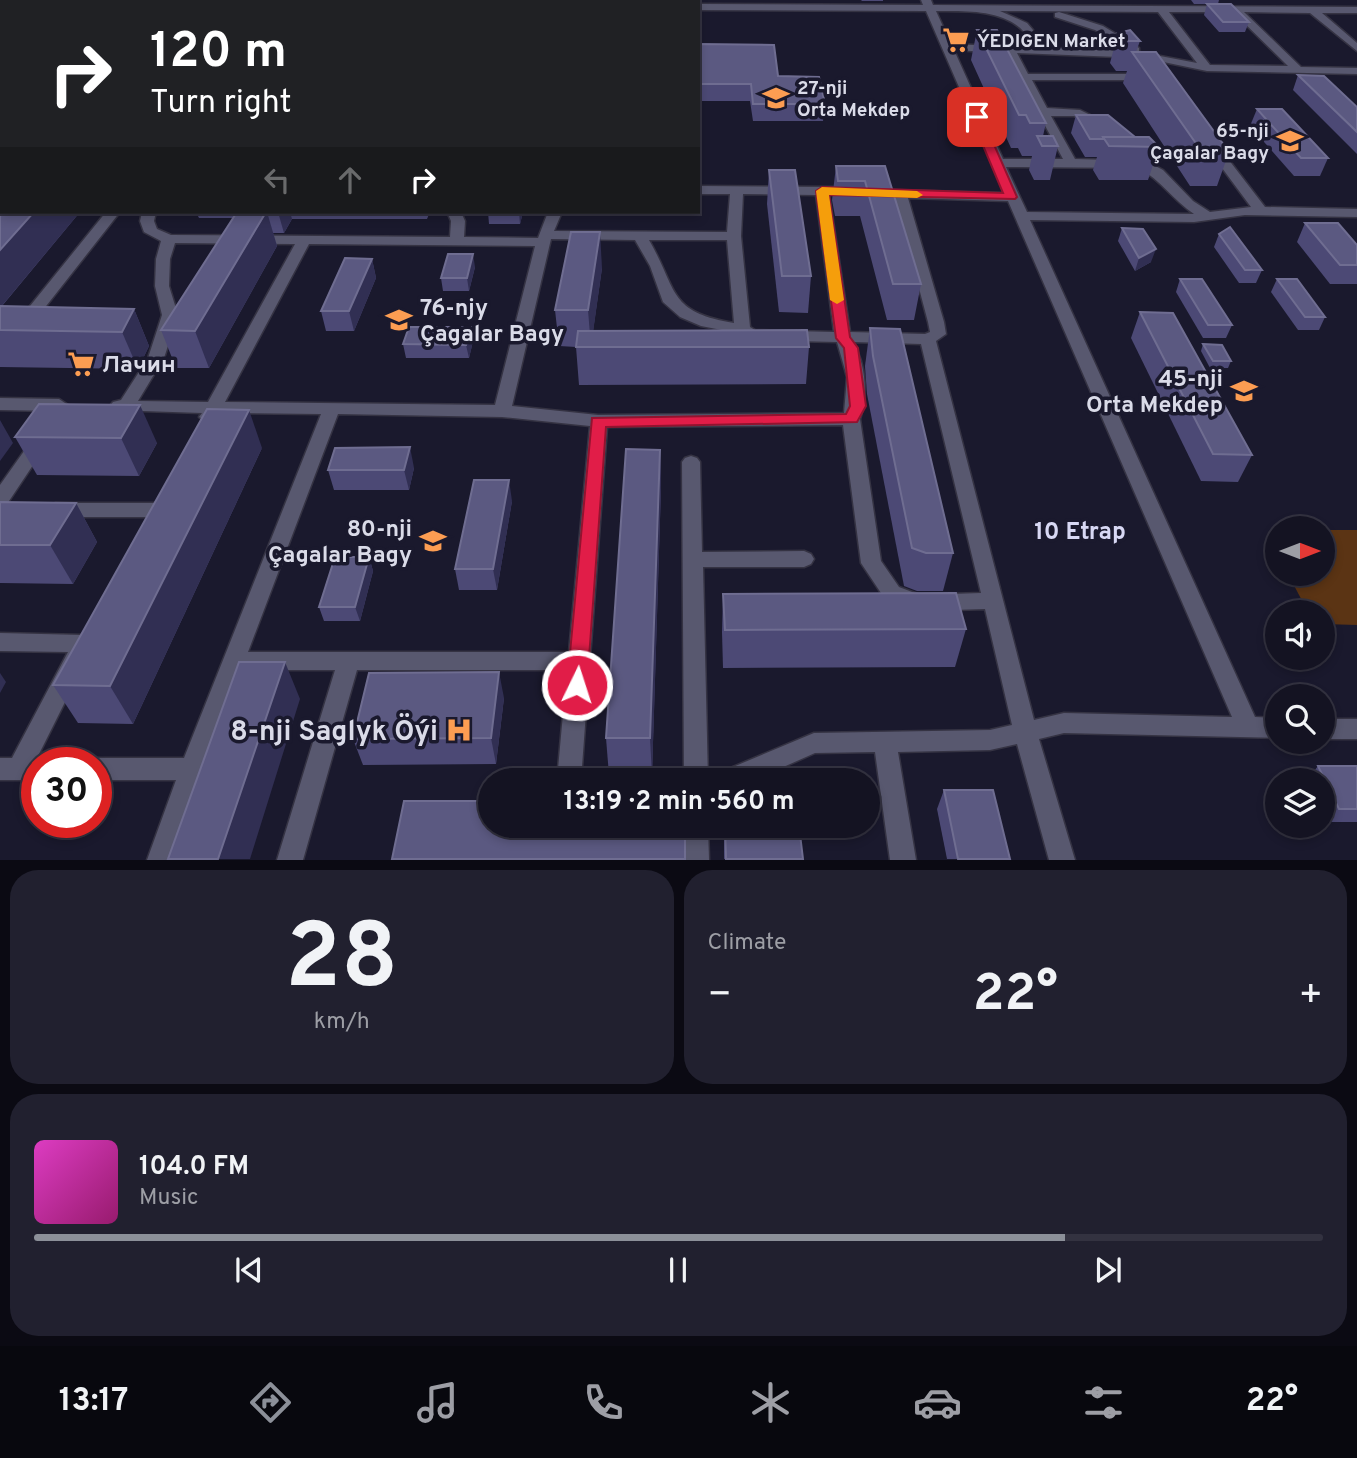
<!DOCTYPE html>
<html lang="en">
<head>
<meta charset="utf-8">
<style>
	:root { --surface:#141322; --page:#21202f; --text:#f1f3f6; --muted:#9d9ea5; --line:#333240; --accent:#8c9099 }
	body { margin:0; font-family:Overpass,sans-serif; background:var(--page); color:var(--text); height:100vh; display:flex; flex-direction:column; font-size:26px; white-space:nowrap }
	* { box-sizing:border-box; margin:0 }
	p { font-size:23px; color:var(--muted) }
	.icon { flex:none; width:38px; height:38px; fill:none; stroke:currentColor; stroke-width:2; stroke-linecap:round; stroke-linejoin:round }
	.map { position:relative; height:860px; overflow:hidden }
	.details { display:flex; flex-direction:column; gap:10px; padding:10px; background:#0b0a13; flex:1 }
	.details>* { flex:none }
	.hud { position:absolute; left:0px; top:0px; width:700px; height:214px; box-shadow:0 4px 10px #0003,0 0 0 2px var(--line); background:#202124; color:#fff; overflow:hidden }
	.needle { width:46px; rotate:90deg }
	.controls { position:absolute; left:1265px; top:516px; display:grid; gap:14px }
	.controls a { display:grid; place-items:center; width:70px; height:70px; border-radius:50%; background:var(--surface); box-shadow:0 4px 10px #0003,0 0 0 2px var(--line); font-size:35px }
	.speed { position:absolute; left:21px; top:747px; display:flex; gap:14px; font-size:35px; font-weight:700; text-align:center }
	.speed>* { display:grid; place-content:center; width:91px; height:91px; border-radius:50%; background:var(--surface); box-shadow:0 4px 10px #0003,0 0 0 2px var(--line); line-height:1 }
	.speed .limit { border:10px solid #d22; background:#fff; color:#111 }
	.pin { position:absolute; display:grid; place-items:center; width:60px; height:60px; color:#fff; margin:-30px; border-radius:14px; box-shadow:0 4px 10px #0006 }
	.me { position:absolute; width:77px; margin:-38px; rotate:4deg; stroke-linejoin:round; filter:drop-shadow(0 0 5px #0008) }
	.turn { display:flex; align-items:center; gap:24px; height:147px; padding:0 35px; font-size:32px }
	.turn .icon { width:91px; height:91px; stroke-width:2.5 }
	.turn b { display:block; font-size:49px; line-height:60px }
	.lanes { display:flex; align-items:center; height:66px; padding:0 35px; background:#0003; justify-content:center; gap:35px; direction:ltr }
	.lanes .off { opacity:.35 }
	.big { font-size:52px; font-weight:700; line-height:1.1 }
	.details .widget { flex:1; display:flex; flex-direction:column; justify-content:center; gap:10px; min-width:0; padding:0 24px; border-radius:28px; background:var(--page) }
	.details .dial { align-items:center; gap:0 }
	.dial b { font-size:91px; line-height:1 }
	.song { display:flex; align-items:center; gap:21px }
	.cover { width:84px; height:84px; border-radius:10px; background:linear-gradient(135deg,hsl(310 70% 55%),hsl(320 70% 35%)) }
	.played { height:7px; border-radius:4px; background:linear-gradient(90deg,var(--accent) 80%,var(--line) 80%) }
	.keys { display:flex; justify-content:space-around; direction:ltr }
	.heat { display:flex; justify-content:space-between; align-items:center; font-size:38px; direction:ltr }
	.details .tiles { flex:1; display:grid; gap:10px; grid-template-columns:1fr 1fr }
	.widget:last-child { grid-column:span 2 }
	.trip { position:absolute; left:478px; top:768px; width:402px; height:70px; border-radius:35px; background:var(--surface); box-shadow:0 4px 10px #0003,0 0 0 2px var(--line); font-weight:700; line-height:70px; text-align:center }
	.tabs { display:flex; height:112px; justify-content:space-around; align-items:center; background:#08080e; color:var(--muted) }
	.tabs .icon { width:49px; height:49px }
	.tabs .current { color:var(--accent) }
	.tabs b { font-size:32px; color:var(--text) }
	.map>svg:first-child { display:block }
	.green { fill:#5b3414 }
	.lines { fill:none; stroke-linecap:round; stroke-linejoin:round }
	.minor-casing { stroke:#353343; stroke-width:3 }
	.major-casing { stroke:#353343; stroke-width:3 }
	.minor { fill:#58586f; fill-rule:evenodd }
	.major { fill:#8f8ec1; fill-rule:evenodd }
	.wall { fill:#4c4975 }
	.shaded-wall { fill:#312f53 }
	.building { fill:#5b5981; stroke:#6f6d91; stroke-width:2 }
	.route { fill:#e11d48; stroke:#92132f; stroke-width:2 }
	.slow { fill:#f59e0b }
	.labels { text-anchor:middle; stroke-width:7; stroke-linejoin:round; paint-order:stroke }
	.far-poi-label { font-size:19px; font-weight:bold; fill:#dadbe8; stroke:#1a192d; text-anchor:start }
	.poi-label { font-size:23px; font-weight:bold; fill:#dadbe8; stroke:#1a192d; text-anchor:start }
	.neighbourhood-label { font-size:24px; font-weight:bold; fill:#d8d8f4; stroke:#1a192d }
	.near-poi-label { font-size:28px; font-weight:bold; fill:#dadbe8; stroke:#1a192d; text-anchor:end }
</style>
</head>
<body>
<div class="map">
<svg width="1357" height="860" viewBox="0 0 1357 860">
	<rect width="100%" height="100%" fill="#1a192d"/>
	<polygon class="green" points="1323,530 1357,530 1357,625 1323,624 1323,612 1308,612 1288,574 1323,574"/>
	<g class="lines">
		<g class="minor-casing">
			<g id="minor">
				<polygon points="0,0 5,0 7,2 2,2 0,5"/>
				<polygon points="34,0 46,0 32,2"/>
				<polygon points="57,0 69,0 57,2"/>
				<polygon points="132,0 142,0 131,2"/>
				<polygon points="325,0 335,0 324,2"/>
				<polygon points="399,0 409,0 398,2"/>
				<path d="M921 0H931L933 5 1357 7V13H1322L1357 43V51L1310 13 1244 12 1301 67 1357 68V74L1207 71 1144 58 1017 53 1028 74H1146L1152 77 1146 80H1032L1047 108 1080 110 1113 126 1107 130 1074 116H1051L1075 159 1146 161 1163 170 1193 201 1210 212 1251 207 1205 145 1211 141 1215 142 1265 207 1357 209V217L1245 215 1194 222 1030 220 1255 717 1278 718V738L1064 733 1039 739 1075 860H1049L1017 744 990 750 898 752 916 860H890L875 752 815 753 754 780H717L721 772 814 733 990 730 1012 725 985 609 920 611 885 599 861 563 843 425 607 427 581 780H557L567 670H357L303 860H277L335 670H241L173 860H147L176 780H96V763H87L96 758H184L321 414 219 413 214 421 208 423 199 417 202 413 113 410 110 406 113 402 121 400 148 358 162 315 155 286 156 259 161 241 144 232 140 221 142 212H156L154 221 157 229 171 235 450 237 451 221 447 212H461L465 221 464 237 538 238 548 212H562L554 231 727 232 730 194H698V186L833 187 840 191 829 195 850 332 925 334 930 332 928 322 895 198 881 194 888 190 1005 193 926 11 698 10V4L923 5ZM936 11C964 11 1004 9 1024 32L1019 47 951 44ZM1000 11 1158 12 1197 63 1139 52V48L1103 26 1059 12 1055 13V17L1095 30 1130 51 1029 47 1033 30 1027 23ZM1169 12H1233L1288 66 1210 65ZM954 50 1006 53 1063 159H1003ZM1006 167 1139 168C1161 180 1174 201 1194 214L1027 212ZM743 194 816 195 834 332 755 330 750 327 741 236ZM908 198 1008 201 1232 717 1064 713 1034 720 936 341 946 334 944 322ZM551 239 635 240 650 266 663 302 680 317 701 326 737 333 752 340 837 342 847 377 844 413 598 415 512 406ZM649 240H727L734 323C667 312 678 290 649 240ZM175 243 295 244 208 402 138 401 164 358 178 315 169 286 170 259ZM309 244 535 246 495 405 225 402ZM853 342 921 344 981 593 920 595 899 587 881 561 860 419C868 395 866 365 853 342ZM338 414 502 417 590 426 569 652H248Z"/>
				<rect x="0" y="20" width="2" height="6"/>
				<rect x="0" y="84" width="2" height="8"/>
				<polygon points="0,117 2,117 0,126"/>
				<rect x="0" y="138" width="2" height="8"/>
				<polygon points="106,212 120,212 21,338 0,351 0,338 9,332"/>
				<polygon points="0,398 59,399 68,405 59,411 0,410"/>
				<polygon points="40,435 49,441 7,504 0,506 0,485 34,437"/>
				<polygon points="691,456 697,458 700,462 702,552 804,551 811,554 814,559 811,564 804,567 703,567 708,780 684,780 682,462 685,458"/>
				<polygon points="56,503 156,503 163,505 165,510 163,515 156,517 56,517 49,515 47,510 49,505"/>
				<polygon points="0,633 83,635 91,638 94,644 37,758 46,763 37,763 37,780 0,780 0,758 12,758 68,652 0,651"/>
				<rect x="1323" y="719" width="34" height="20"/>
				<polygon points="684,826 708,826 709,860 683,860"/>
			</g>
		</g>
		<g class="major-casing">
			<g id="major">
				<polygon points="172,0 182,0 170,2"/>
				<polygon points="189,0 199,0 187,2"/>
				<polygon points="2,173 2,181 0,182 0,174"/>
				<polygon points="2,196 2,206 0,206 0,197"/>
			</g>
		</g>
		<use href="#minor" class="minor"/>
		<use href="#major" class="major"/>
	</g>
	<g class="wall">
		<polygon points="358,0 390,0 389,2 359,2"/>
		<polygon points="861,0 883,0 883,1 862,1"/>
		<polygon points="1191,0 1219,0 1218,4 1194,4"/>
		<polygon points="1207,4 1249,22 1245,32 1219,32 1204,15"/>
		<polygon points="977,30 1046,123 1043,136 1058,146 1050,180 1034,180 1029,170 1032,156 1022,156 1018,148 1011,148 971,60"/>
		<polygon points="1118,33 1140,41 1136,52 1229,152 1217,186 1190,186 1123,83 1127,71 1116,71 1110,63"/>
		<polygon points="698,44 778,76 825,104 823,121 753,121 750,101 698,101"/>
		<polygon points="1298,75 1357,107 1357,154 1293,90"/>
		<polygon points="1257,109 1328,158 1320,176 1294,176 1250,126"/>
		<polygon points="1076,115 1159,147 1148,180 1099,180 1093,170 1097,157 1085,157 1071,133"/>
		<polygon points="836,166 885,166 921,284 914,320 887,320 860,216 835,216 832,200"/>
		<polygon points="769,170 811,276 808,313 779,312 767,204"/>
		<polygon points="4,212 80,212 2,306 134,309 149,346 138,369 0,367 0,216"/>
		<polygon points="196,212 430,212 427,219 292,219 284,233 273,233 277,246 209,368 176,368 161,330 233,218 199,218"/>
		<polygon points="488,212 523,212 520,224 489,224"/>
		<polygon points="1305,223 1357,245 1357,284 1330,284 1297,242"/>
		<polygon points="1122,228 1151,262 1135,271 1118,241"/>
		<polygon points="1219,234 1262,270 1256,283 1239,283 1214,247"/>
		<polygon points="372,259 376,278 354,331 326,331 321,311"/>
		<polygon points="475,267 469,291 443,291 441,278"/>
		<polygon points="602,268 593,331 809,347 806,384 579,385 576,347 559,346 555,310"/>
		<polygon points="1180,279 1232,325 1226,338 1203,338 1176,292"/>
		<polygon points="1277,279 1325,317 1319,330 1298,330 1271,292"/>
		<polygon points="1140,312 1252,455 1238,482 1201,481 1131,338"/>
		<polygon points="471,327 473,341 469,358 406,358 403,344"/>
		<polygon points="870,328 953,553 943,591 917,591 904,586 867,394 865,366"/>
		<polygon points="1203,344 1231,361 1228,368 1210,368 1201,351"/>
		<polygon points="39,404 157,443 139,476 37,475 15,437"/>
		<polygon points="262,448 133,724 78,723 53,685"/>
		<polygon points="660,450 661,488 652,775 609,775 606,738"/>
		<polygon points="414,468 409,490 334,490 328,470"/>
		<polygon points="512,501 497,590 459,590 455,569"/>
		<polygon points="0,502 76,503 97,542 73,584 0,583"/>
		<polygon points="369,557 373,571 360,621 324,621 319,607"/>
		<polygon points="723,594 966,629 955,667 723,668 722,632"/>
		<polygon points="504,698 496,764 363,765 353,739"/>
		<polygon points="1318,766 1357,766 1357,822 1329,822 1323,810 1323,780 1309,780 1308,779"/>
		<polygon points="944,790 1010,859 947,859 937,809"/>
		<polygon points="724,826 799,826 803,859 724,859"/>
	</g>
	<g class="shaded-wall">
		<polygon points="250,0 269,0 267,2 248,2"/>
		<polygon points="34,212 80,212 0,308 0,250"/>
		<polygon points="267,212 277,246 209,368 195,331"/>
		<polygon points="278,212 290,212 292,219 284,233"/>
		<polygon points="519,212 523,212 520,224"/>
		<polygon points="600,232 602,268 591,347 588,310"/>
		<polygon points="1156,249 1151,262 1135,271 1139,258"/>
		<polygon points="473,254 475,267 469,291 467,278"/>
		<polygon points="372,259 376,278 354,331 349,311"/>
		<polygon points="134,309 149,346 138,369 122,332"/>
		<polygon points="471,327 473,341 469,358 466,345"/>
		<polygon points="140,405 157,443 139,476 121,438"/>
		<polygon points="249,410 262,448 133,724 110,686"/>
		<polygon points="0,420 13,443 0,461"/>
		<polygon points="410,447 414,468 409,490 404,470"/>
		<polygon points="660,450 661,488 652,775 650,738"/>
		<polygon points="509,480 512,501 497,590 493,569"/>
		<polygon points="76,503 97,542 73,584 50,545"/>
		<polygon points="369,557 373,571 360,621 355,607"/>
		<polygon points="285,662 300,699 250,859 218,859"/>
		<polygon points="499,672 504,698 496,764 491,738"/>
		<polygon points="0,673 6,682 0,693"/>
		<polygon points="104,774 113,787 97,821 96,820 96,790"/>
	</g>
	<g class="building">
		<polygon points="211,0 250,0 248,2 209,2"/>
		<polygon points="369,0 386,0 385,2 368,2"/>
		<polygon points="447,0 506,0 505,2 446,2"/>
		<polygon points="560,0 621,0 620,2 560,2"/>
		<polygon points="1207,4 1231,4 1249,22 1223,22"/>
		<polygon points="977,30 997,30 1046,123 1030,123 1026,115 1019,115"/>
		<polygon points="1130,30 1140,41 1124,41 1118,33"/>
		<polygon points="698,44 774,45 778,76 819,77 825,104 753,104 751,84 698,84"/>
		<polygon points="1132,52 1156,52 1229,152 1202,152"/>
		<polygon points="1298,75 1324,76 1357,107 1357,132"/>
		<polygon points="1257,109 1282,109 1328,158 1301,158"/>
		<polygon points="1076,115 1108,115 1135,137 1103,137 1103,139 1090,139"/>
		<polygon points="1037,136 1053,136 1058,146 1042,146"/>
		<polygon points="1103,137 1149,137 1159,147 1109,146"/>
		<polygon points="836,166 885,166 921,284 893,284 865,181 838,181"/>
		<polygon points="769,170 795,170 811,276 782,276"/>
		<polygon points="4,212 34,212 0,250 0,216"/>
		<polygon points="237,212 266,212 195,331 161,330"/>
		<polygon points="1305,223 1338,223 1357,245 1357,265 1340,265"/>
		<polygon points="1230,227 1262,270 1245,270 1219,234"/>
		<polygon points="1122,228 1143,229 1156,249 1139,258"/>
		<polygon points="571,232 600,232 588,310 555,310"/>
		<polygon points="448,254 473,254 467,278 441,278"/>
		<polygon points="345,258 372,259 349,311 321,311"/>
		<polygon points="1180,279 1202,279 1232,325 1208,325"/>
		<polygon points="1277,279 1297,279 1325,317 1305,317"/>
		<polygon points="0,306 134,309 122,332 0,330"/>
		<polygon points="1140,312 1173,313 1252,455 1213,454"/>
		<polygon points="409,327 471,327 466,345 403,344"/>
		<polygon points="870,328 900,329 953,553 926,553 912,548 873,356"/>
		<polygon points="807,330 809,347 576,347 578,331"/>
		<polygon points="1203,344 1222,345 1231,361 1213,361"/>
		<polygon points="39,404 140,405 121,438 15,437"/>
		<polygon points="207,409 249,410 110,686 53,685"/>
		<polygon points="410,447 404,470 328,470 335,448"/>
		<polygon points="626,449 660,450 650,738 606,738"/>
		<polygon points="474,480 509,480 493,569 455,569"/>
		<polygon points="0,502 76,503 50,545 0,545"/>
		<polygon points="335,557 369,557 355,607 319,607"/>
		<polygon points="956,593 966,629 725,630 723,594"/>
		<polygon points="239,662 285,662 218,859 168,859"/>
		<polygon points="499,672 491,738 353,739 369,673"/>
		<polygon points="1318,766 1357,766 1357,809 1339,809"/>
		<polygon points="96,773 104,774 96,790"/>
		<polygon points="944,790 993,790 1010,859 958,859"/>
		<polygon points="404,801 490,801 490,826 681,826 680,835 685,838 685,859 392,859"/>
		<polygon points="725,826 799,826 803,859 726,859"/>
	</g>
	<polygon class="route" points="973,114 982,117 1017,197 1015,199 829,195 850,337 858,348 866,406 857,422 606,427 587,685 584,691 577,693 570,691 567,685 592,418 846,414 850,406 844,348 836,338 816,191 822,187 1003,193 971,117"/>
	<polygon class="slow" points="822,187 917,191 923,195 917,198 829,195 844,300 837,304 830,300 816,191"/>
	<defs>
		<g id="supermarket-bare" transform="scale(2.1)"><path d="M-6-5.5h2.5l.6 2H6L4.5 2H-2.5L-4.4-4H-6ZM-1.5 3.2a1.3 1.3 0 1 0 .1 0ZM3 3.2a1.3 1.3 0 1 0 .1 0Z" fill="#fc9d52" stroke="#1a192d" stroke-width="2.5" paint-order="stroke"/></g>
		<g id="school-bare" transform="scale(2.1)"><path d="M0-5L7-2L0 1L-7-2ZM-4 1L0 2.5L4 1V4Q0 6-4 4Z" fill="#fc9d52" stroke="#1a192d" stroke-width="2.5" paint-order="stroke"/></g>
		<g id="hospital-bare" transform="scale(2.1)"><path d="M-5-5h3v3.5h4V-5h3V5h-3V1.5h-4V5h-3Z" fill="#fc9d52" stroke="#1a192d" stroke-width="2.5" paint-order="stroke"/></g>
	</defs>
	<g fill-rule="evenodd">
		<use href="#supermarket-bare" x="956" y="40"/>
		<use href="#school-bare" x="776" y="98"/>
		<use href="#school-bare" x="1290" y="141"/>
		<use href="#school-bare" x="399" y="320"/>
		<use href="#supermarket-bare" x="81" y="364"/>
		<use href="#school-bare" x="1244" y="391"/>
		<use href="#school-bare" x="433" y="541"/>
		<use href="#hospital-bare" x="459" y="730"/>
	</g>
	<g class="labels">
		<g class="far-poi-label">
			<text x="977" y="47">ÝEDIGEN Market</text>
			<text x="797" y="94">27-nji<tspan x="797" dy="22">Orta Mekdep</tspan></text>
			<text x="1269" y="137" text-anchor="end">65-nji<tspan x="1269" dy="22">Çagalar Bagy</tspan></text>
		</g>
		<g class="poi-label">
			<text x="420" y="315">76-njy<tspan x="420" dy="26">Çagalar Bagy</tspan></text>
			<text x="102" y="372">Лачин</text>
			<text x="1223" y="386" text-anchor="end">45-nji<tspan x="1223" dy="26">Orta Mekdep</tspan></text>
			<text x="412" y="536" text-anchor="end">80-nji<tspan x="412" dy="26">Çagalar Bagy</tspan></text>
		</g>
		<g class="neighbourhood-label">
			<text x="1080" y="539">10 Etrap</text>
		</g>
		<g class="near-poi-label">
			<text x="438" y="740">8-nji Saglyk Öýi</text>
		</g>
	</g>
</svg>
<div class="controls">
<a><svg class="needle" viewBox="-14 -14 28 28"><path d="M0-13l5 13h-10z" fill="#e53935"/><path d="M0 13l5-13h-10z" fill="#9d9ea5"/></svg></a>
<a><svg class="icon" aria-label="sound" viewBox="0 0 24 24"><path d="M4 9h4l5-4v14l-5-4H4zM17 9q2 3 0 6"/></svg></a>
<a><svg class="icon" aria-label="search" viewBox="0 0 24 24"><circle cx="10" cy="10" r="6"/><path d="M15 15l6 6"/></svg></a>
<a><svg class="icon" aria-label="layers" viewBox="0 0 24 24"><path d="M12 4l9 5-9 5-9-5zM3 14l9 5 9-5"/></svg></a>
</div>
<div class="speed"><div class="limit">30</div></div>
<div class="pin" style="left:977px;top:117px;background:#d93025"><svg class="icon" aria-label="arrive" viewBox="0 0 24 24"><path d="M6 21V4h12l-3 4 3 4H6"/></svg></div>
<svg class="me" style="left:577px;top:685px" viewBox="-20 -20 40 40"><circle r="17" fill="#e11d48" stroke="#fff" stroke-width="3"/><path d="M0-11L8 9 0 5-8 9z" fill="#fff"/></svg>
<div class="trip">13:19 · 2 min · 560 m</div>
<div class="hud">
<div class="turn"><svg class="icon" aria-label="right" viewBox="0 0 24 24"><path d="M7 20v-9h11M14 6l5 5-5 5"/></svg><div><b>120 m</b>Turn right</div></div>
<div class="lanes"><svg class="icon off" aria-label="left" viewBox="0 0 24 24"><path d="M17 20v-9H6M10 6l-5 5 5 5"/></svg><svg class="icon off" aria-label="ahead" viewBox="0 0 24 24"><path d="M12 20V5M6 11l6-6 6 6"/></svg><svg class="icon" aria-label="right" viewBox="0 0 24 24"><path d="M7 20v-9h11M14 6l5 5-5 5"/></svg></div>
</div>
</div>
<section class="details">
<div class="tiles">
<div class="widget dial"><b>28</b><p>km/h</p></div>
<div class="widget"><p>Climate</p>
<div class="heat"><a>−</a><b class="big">22°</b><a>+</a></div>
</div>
<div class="widget">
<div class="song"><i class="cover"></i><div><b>104.0 FM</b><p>Music</p></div></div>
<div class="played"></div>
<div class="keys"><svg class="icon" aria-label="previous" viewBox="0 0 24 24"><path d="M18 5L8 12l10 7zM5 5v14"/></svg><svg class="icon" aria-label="pause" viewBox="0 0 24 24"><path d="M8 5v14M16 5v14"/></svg><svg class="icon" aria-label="next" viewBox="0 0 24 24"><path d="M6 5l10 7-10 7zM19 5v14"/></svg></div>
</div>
</div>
</section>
<nav class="tabs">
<b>13:17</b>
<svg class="icon current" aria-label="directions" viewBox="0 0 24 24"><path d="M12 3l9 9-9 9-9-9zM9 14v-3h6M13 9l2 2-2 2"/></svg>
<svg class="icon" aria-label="music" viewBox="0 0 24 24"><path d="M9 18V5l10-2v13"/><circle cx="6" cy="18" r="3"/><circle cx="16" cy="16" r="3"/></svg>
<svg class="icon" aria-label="phone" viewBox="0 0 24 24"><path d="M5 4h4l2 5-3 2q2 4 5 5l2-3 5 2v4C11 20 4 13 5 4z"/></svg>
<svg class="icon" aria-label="climate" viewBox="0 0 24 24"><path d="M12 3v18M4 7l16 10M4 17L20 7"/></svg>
<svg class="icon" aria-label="car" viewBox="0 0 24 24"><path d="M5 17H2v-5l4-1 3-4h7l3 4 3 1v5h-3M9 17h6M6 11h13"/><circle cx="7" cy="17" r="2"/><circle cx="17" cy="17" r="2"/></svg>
<svg class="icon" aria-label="filters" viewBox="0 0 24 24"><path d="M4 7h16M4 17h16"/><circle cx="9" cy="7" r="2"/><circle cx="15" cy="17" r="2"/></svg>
<b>22°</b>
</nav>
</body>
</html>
